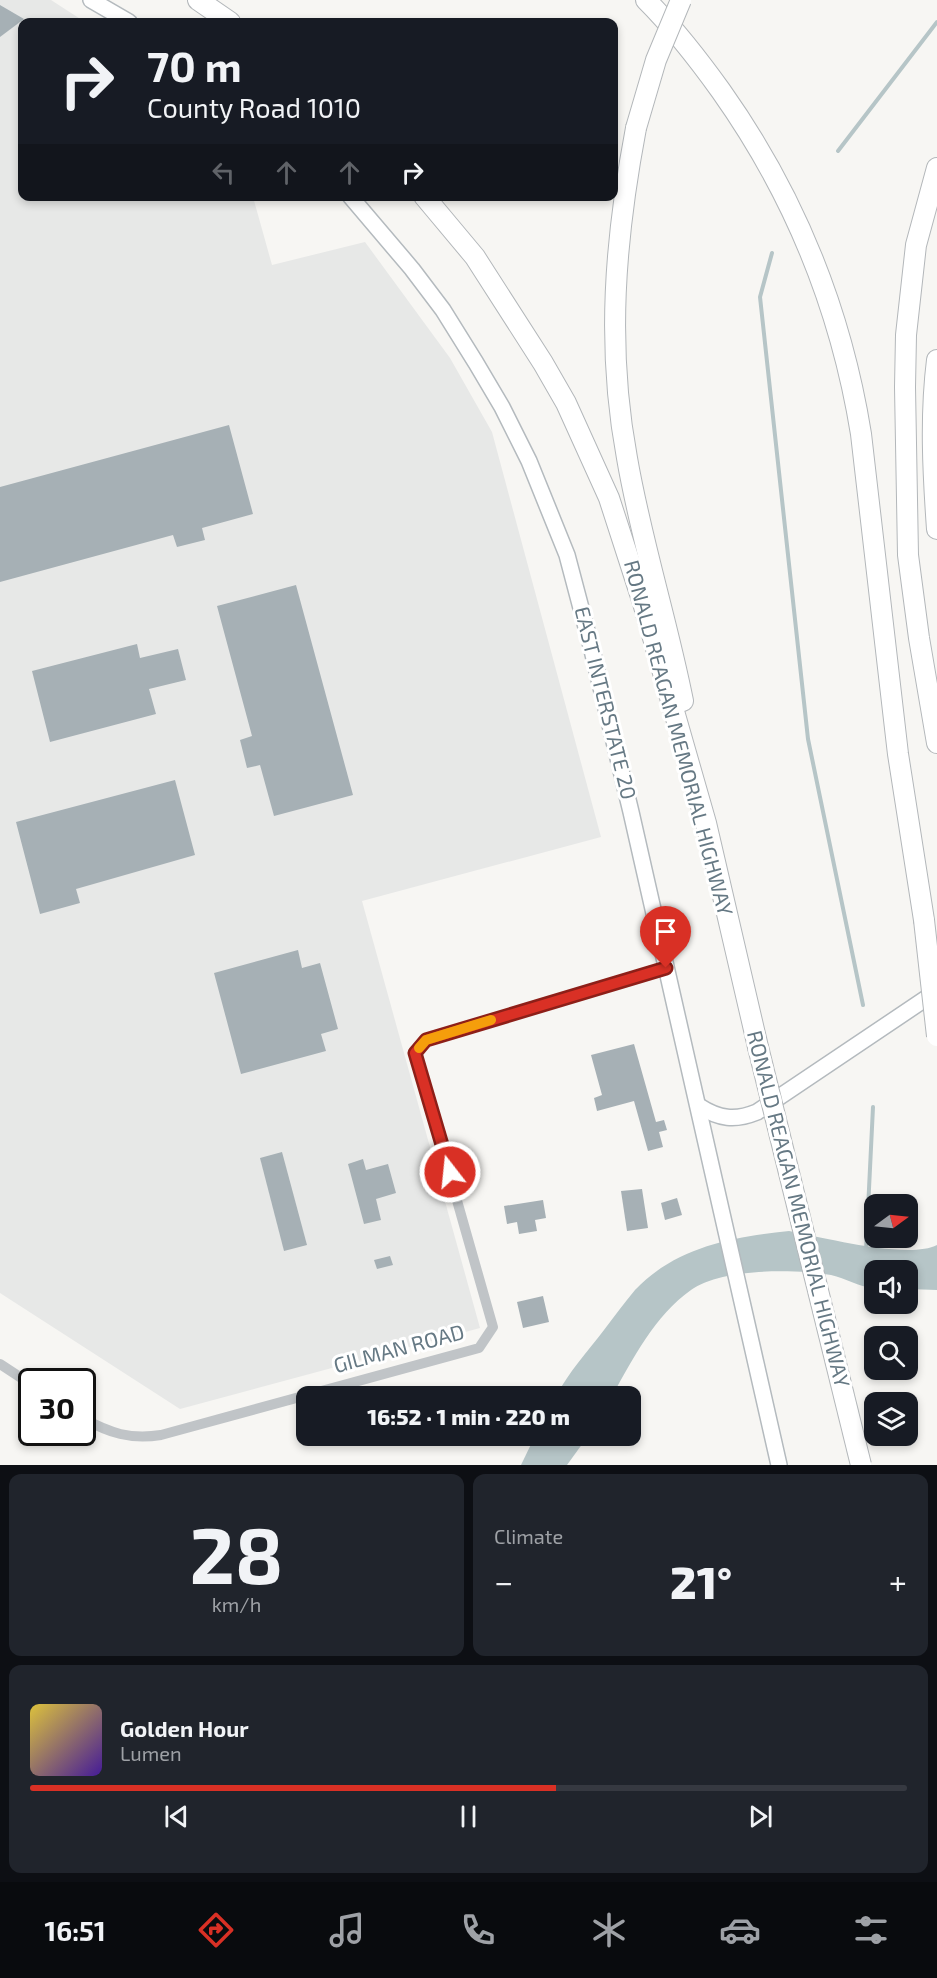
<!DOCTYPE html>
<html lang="en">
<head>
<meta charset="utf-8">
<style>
	:root { --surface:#171b24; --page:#20242c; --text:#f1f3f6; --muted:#9ea1a6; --line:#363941; --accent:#d93025 }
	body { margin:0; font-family:"Exo 2",sans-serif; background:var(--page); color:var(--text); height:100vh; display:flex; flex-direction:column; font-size:22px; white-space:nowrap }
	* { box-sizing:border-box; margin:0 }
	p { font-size:20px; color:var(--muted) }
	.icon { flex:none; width:33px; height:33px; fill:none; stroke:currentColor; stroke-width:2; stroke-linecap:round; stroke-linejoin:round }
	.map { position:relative; height:1465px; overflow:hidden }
	.side { display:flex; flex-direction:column; gap:9px; padding:9px; background:#0d0f14; flex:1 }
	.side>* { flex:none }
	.hud { position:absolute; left:18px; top:18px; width:600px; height:183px; border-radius:12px; box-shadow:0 3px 9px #0003; background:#171b24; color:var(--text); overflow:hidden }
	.needle { width:39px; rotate:75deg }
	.fabs { position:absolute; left:864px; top:1194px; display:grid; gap:12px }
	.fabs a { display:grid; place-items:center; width:54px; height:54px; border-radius:12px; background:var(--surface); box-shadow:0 3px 9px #0003; font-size:30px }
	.speed { position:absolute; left:18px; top:1368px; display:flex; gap:12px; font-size:30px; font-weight:700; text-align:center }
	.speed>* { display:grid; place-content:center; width:78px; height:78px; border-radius:50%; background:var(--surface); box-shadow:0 3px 9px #0003; line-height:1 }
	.speed .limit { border:3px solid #111; border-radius:9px; background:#fff; color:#111 }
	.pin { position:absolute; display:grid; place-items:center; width:51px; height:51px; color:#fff; margin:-62px -26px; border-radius:50% 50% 50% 0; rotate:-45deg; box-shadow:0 0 6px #0007 }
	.pin .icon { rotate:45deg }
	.me { position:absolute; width:66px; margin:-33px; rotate:344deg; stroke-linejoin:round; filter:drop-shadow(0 0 4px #0008) }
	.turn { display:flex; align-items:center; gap:21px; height:126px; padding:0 30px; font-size:27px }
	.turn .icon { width:78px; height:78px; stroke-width:2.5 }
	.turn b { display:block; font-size:42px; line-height:51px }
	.lanes { display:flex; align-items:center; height:57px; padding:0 30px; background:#0003; justify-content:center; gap:30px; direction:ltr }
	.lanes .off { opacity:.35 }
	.big { font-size:45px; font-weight:800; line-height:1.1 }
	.side .card { flex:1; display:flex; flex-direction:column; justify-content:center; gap:9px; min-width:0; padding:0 21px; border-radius:12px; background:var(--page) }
	.side .dial { align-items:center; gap:0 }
	.dial b { font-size:78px; line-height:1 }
	.song { display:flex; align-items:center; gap:18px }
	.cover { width:72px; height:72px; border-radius:9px; background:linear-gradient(135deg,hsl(50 70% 55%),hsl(260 70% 35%)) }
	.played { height:6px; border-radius:3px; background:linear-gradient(90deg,var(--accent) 60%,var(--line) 60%) }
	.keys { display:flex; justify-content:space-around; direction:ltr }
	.heat { display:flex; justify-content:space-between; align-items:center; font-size:33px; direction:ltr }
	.side .tiles { flex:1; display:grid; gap:9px; grid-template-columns:1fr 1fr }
	.card:last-child { grid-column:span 2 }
	.trip { position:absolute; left:296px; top:1386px; width:345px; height:60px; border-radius:12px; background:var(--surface); box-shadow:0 3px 9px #0003; font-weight:800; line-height:60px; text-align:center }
	.dock { display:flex; height:96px; justify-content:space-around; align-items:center; background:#090b0e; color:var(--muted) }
	.dock .icon { width:42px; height:42px }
	.dock .active { color:var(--accent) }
	.dock b { font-size:27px; color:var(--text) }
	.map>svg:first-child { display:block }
	.built { fill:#e7e8e7 }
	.water { fill:#b6c5c7 }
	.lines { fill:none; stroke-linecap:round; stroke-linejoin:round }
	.stream { stroke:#b6c5c7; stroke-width:4 }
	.building { fill:#a6b0b5 }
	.secondary-casing { stroke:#b4babe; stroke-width:18 }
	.motorway-casing { stroke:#b3b7ba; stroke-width:22 }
	.minor { stroke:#c0c4c7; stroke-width:10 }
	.secondary { stroke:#fff; stroke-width:15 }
	.motorway { stroke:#fff; stroke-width:20 }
	.motorway-bridge-casing { stroke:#b3b7ba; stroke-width:22; stroke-linecap:butt }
	.motorway-bridge { stroke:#fff; stroke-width:20 }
	.route-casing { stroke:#8d1f18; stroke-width:15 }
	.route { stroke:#d93025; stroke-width:10 }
	.slow { stroke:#f59e0b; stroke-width:10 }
	.labels { text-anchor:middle; stroke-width:6; stroke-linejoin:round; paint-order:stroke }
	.street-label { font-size:21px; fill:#667984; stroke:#fff }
</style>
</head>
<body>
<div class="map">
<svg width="937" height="1465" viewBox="0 0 937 1465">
	<rect width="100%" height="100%" fill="#f7f6f3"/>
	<polygon class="built" points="0,0 51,0 85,22 22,22 22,196 253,197 272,265 365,242 450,358 492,432 601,837 362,901 480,1328 180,1409 0,1293"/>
	<g class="water">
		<path d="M789 1231C822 1237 908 1260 937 1245V1290L908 1289V1270H874V1288C858 1287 846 1278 831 1275 795 1269 721 1268 691 1290 655 1315 633 1359 612 1396H556C569 1372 587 1352 604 1330 614 1317 624 1303 635 1290 676 1247 732 1237 789 1231Z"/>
		<polygon points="535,1436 588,1436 567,1465 521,1465"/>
	</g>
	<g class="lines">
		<g class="stream">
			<polyline points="838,151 937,22"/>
			<polyline points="772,253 760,297 808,739 863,1005"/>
			<polyline points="866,1250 873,1107"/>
		</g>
	</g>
	<g class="building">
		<polygon points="0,5 24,19 0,37"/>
		<polygon points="229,425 253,514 202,528 205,540 177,547 173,535 0,582 0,487"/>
		<polygon points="296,585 353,795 274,816 260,765 247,768 240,740 252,736 217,606"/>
		<polygon points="137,644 140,658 178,649 186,680 149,689 156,714 50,742 32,671"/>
		<polygon points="175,780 195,855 76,889 80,903 40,914 16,822"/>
		<polygon points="298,950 302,968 320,963 338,1029 321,1034 326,1051 241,1074 214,973"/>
		<polygon points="634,1044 656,1122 664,1120 667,1130 659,1132 663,1147 648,1151 634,1101 597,1111 594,1098 602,1095 591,1055"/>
		<polygon points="282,1152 307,1245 284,1251 260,1158"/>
		<polygon points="363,1159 366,1170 388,1164 396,1193 376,1199 381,1220 364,1224 348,1164"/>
		<polygon points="642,1189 648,1228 627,1231 621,1191"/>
		<polygon points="677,1198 682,1215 665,1220 661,1203"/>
		<polygon points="543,1200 546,1218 535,1220 537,1231 519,1234 517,1222 507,1224 504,1206"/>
		<polygon points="390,1256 393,1265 377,1269 374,1260"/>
		<polygon points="543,1296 549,1322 523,1328 517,1302"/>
		<polygon points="380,1436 411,1436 412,1439 383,1446"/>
	</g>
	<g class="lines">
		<g class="secondary-casing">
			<g id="secondary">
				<polyline points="91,0 129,22"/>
				<polyline points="350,196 412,269 443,310 476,363 502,407 529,461 567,555 591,646 631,812 779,1465"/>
				<path d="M699 1106C719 1119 735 1121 757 1112L937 991"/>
			</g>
		</g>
		<g class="motorway-casing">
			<g id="motorway">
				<polyline points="198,0 230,22"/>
				<path d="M646 0C674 28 698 59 721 91 794 194 841 310 861 434L898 754 924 920"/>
				<path d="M636 128C615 239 606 346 627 458 641 540 667 620 683 701"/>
				<polyline points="937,168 916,245 906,335 905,387 908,555 919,638 937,743"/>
				<polyline points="424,196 475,257 543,363 566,403 609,498 643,603 706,823 758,1047"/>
				<path d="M937 360C930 416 933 473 937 529"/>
			</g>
		</g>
		<g class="minor">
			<polyline points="0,1364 32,1385"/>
			<path d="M82 1418C110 1433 130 1440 161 1435L479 1348 493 1327 415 1053 426 1039 666 968"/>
		</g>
		<use href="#secondary" class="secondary"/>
		<use href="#motorway" class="motorway"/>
		<g class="motorway-bridge-casing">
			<g id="motorway-bridge">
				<polyline points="636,128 656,60 681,0"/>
				<polyline points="924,920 937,1036"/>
				<polyline points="758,1047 861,1465"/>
			</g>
		</g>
		<use href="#motorway-bridge" class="motorway-bridge"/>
	</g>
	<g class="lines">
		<g class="route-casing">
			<polyline id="route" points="450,1172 415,1053 426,1040 666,968"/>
		</g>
		<use href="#route" class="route"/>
		<polyline class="slow" points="419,1048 426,1040 491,1020"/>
	</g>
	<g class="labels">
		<g class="street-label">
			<text transform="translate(605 703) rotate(76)" y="7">EAST INTERSTATE 20</text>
			<text transform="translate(678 738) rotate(75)" y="7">RONALD REAGAN MEMORIAL HIGHWAY</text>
			<text transform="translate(798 1209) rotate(76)" y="7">RONALD REAGAN MEMORIAL HIGHWAY</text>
			<text transform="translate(399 1349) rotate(-15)" y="7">GILMAN ROAD</text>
		</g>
	</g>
</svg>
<div class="fabs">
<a><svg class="needle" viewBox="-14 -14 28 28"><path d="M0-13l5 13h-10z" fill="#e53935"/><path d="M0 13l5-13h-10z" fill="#9ea1a6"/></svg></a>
<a><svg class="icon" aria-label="sound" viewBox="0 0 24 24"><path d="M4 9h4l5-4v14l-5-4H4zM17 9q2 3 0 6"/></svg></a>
<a><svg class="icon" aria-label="search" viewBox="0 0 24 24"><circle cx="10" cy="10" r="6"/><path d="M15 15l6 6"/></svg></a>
<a><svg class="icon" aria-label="layers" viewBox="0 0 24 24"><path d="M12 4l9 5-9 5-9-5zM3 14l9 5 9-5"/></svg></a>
</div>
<div class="speed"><div class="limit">30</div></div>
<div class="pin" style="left:666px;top:968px;background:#d93025"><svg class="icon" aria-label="arrive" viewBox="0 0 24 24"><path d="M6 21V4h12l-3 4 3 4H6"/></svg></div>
<svg class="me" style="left:450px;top:1172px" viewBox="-20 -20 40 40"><circle r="17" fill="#d93025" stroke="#fff" stroke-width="3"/><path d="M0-11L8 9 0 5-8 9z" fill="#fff"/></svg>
<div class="trip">16:52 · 1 min · 220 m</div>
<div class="hud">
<div class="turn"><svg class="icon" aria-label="right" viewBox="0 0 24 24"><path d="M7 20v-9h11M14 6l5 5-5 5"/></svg><div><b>70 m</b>County Road 1010</div></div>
<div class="lanes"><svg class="icon off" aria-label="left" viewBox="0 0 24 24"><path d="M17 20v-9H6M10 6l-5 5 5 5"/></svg><svg class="icon off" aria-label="ahead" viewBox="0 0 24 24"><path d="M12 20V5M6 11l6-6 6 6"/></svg><svg class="icon off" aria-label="ahead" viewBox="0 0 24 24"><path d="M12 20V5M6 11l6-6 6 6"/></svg><svg class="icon" aria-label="right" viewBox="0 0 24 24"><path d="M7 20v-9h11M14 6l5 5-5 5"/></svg></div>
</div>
</div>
<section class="side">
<div class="tiles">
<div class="card dial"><b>28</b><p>km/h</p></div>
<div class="card"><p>Climate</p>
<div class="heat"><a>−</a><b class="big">21°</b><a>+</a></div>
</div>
<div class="card">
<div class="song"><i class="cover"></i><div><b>Golden Hour</b><p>Lumen</p></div></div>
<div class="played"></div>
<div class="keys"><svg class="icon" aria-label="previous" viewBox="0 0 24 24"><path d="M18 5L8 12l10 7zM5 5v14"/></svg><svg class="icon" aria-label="pause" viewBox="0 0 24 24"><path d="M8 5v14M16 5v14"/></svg><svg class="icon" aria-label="next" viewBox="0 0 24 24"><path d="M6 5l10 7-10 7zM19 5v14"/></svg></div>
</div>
</div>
</section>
<nav class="dock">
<b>16:51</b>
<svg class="icon active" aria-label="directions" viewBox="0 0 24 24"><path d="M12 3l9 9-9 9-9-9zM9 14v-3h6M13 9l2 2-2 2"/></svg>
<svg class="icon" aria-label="music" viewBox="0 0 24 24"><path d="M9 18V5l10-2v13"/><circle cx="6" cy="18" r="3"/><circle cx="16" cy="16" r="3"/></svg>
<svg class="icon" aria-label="phone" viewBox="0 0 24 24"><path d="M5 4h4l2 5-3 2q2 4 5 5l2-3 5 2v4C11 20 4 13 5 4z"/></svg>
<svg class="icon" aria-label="climate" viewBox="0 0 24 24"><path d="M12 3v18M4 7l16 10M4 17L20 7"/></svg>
<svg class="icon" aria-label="car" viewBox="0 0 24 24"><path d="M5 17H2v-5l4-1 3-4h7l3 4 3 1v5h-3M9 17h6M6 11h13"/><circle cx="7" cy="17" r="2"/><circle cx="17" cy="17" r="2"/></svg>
<svg class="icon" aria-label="filters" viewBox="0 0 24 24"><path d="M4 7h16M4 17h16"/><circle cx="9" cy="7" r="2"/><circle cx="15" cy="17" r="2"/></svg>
</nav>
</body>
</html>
